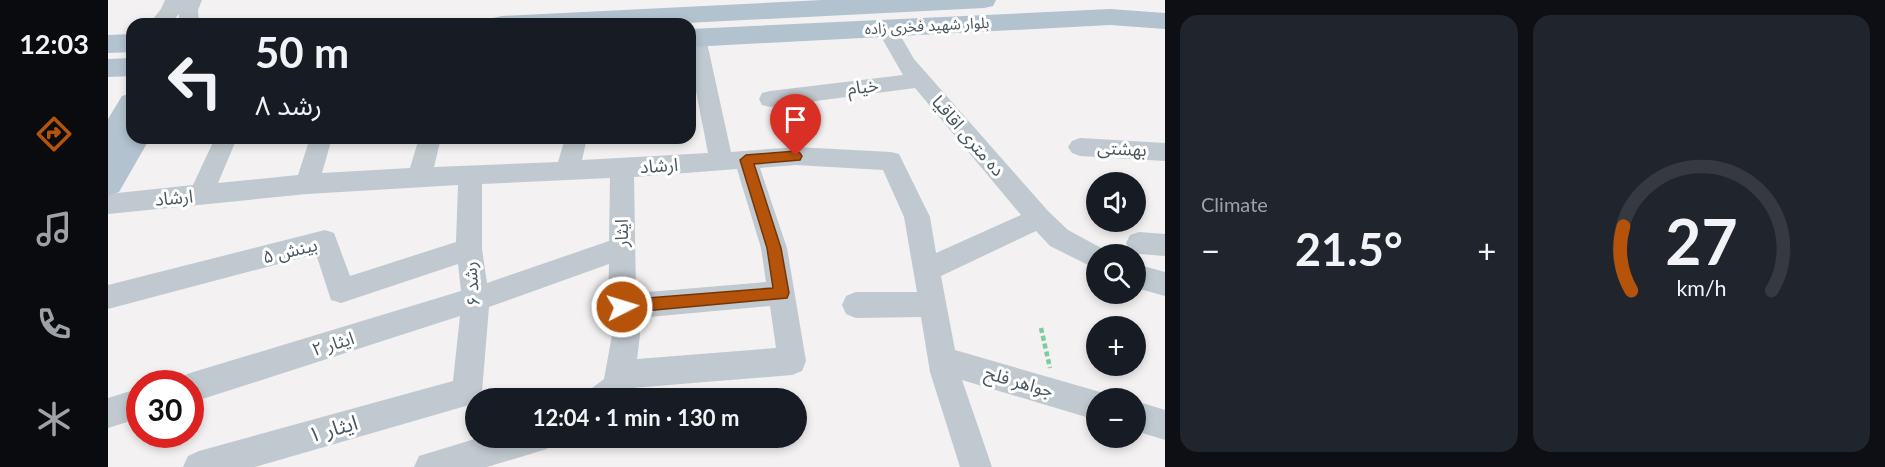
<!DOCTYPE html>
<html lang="en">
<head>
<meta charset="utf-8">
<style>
	:root { --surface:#171b24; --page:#20242c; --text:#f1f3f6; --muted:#9ea1a6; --line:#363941; --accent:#b45309 }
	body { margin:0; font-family:Lato,"Noto Sans Arabic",sans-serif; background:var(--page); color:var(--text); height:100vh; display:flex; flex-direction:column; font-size:22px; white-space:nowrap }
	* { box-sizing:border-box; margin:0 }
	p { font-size:20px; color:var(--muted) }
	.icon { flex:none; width:33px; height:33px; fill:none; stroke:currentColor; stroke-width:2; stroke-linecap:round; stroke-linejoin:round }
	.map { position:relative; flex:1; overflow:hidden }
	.sheet { display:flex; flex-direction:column; gap:15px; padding:15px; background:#0d0f14; width:720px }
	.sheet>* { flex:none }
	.guide { position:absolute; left:18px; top:18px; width:570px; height:126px; border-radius:18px; box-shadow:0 3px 9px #0003; background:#171b24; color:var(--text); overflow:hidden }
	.buttons { position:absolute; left:978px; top:172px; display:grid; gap:12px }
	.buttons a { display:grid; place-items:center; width:60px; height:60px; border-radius:50%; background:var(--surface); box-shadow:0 3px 9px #0003; font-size:30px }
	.speed { position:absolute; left:18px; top:370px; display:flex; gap:12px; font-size:30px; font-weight:700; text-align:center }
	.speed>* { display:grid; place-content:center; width:78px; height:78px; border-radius:50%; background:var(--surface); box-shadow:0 3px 9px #0003; line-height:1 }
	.speed .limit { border:9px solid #d22; background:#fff; color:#111 }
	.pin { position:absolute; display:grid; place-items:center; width:51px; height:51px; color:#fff; margin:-62px -26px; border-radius:50% 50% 50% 0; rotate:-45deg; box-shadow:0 0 6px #0007 }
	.pin .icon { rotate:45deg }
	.me { position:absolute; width:66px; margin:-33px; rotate:85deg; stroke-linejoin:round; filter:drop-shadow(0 0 4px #0008) }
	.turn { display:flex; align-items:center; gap:21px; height:126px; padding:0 30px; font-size:27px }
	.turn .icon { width:78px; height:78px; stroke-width:2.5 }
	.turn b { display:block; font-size:42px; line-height:51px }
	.big { font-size:45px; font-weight:700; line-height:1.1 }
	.sheet .tile { flex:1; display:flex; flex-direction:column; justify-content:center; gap:9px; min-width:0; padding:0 21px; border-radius:18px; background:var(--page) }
	.sheet .dial { align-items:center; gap:0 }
	.dial svg { height:156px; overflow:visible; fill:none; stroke:var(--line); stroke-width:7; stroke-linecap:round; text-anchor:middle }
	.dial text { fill:var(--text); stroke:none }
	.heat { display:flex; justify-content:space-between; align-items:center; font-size:33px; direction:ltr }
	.sheet .tiles { flex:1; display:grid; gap:15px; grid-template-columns:repeat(2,1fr) }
	.trip { position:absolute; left:357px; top:388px; width:342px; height:60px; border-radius:30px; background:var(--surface); box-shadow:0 3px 9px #0003; font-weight:700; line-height:60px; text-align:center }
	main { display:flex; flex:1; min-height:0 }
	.dock { display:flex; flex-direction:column; width:108px; justify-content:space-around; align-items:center; background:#090b0e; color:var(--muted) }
	.dock .icon { width:42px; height:42px }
	.dock .on { color:var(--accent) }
	.dock b { font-size:27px; color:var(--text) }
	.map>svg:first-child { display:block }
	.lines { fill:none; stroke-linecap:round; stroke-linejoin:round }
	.path { stroke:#7bcc9f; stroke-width:4.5; stroke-dasharray:5 3; stroke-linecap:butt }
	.minor { fill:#c0c9cf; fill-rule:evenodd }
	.major { fill:#b2c2cf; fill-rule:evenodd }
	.route { fill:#b45309; stroke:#753606; stroke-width:1.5 }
	.labels { text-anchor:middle; stroke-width:6; stroke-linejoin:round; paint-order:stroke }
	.far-street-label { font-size:15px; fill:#49565e; stroke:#fff }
	.street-label { font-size:18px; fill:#49565e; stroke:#fff }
	.near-street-label { font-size:21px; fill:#49565e; stroke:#fff }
</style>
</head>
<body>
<main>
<nav class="dock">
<b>12:03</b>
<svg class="icon on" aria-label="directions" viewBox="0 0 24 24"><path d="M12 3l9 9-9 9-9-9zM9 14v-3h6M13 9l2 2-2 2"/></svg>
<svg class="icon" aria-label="music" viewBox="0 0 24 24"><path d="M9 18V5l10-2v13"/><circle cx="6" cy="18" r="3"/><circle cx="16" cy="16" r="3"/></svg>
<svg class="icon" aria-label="phone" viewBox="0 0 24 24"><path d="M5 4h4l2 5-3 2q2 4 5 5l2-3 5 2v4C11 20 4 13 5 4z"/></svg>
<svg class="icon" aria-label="climate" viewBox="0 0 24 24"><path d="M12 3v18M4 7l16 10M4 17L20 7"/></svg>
</nav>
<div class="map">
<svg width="1057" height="467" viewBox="0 0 1057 467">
	<rect width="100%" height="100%" fill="#f3f1f1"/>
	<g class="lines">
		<polyline class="path" points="933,328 942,368"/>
		<g class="minor">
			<polygon points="57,0 94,0 90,10 91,24 71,24 71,14 62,24 41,24 53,9"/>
			<path d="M778 21 785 23 806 59 940 211 960 230 997 250 1000 255H988V269L942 246 928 231 833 276 847 350 999 394 1001 399H988V420L854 380 884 467H852L822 372 813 317 748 318 738 314 734 305 738 296 748 292H809L796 217 775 170 688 165 652 168 679 248 698 361 694 371 684 375 524 388 519 399H480L484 388 496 379 504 335 500 307 501 264 381 307 374 392 371 399H368V403L147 467H75L80 456 91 451 345 381 352 316 82 403V384H69L71 378 82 373 353 291 350 264 233 303 223 300 208 254 0 309V285L217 230 226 233 242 276 348 242 350 185 199 194 0 214V194L85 185 107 138H129L110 183 190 175 202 138H224L214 173 302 168 311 138H333L326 167 450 162 457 138H479L474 160 600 153 582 60V33L588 31 595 33 598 38 623 152 688 147 783 152 791 154 822 217 828 253 913 215 807 88 662 107 654 105 651 99 654 93 662 91 795 75 768 28 771 23ZM629 169 653 248 658 282 528 293 526 177ZM502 178 501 241 379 283 374 249V184ZM662 306 668 348 529 359 532 335 530 318Z"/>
			<polygon points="972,138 1057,143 1057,161 972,156 964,153 960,147 964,141"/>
			<polygon points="1031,232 1057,234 1057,256 1031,254 1022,251 1018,243 1022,235"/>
			<polygon points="1028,264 1057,272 1057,296 1028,288"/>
			<polygon points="32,388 32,418 0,428 0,398"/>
			<polygon points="1028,401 1057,410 1057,440 1028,431"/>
			<polygon points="370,438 444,438 439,449 379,467 306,467 311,456"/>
		</g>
		<g class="major">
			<polygon points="714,0 888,0 885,6 876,8 559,24 381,24 385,18 394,16"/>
			<polygon points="1002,9 1057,13 1057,29 1002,25 582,47 582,29"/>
			<polygon points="24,34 24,52 0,53 0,35"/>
			<polygon points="24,58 24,76 0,77 0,59"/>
			<polygon points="24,93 24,138 42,138 11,192 0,196 0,119 14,96"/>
		</g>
	</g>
	<polygon class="route" points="688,151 692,153 694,156 692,160 646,164 673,248 681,293 679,298 514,313 509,312 506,307 509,302 514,300 665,288 659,248 632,160 638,155"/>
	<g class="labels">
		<g class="far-street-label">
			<text transform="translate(819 26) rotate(-3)" y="5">بلوار شهید فخری زاده</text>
		</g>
		<g class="street-label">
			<text transform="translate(755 87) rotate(-7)" y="6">خیام</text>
			<text transform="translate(860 136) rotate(49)" y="6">ده متری اقاقیا</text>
			<text transform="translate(1014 149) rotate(3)" y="6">بهشتی</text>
			<text transform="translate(551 166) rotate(-4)" y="6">ارشاد</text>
			<text transform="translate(66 198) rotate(-5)" y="6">ارشاد</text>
			<text transform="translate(514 233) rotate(-90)" y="6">ایثار</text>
			<text transform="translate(182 251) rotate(-14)" y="6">بینش ۵</text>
			<text transform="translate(364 284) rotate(-95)" y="6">رشد ۶</text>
			<text transform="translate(225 344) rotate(-17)" y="6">ایثار ۲</text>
			<text transform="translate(911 382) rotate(16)" y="6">جواهر فلح</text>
		</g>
		<g class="near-street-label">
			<text transform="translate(225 429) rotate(-16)" y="7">ایثار ۱</text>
		</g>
	</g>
</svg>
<div class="buttons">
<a><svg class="icon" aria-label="sound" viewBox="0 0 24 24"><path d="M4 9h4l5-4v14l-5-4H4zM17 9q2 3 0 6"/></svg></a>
<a><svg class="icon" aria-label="search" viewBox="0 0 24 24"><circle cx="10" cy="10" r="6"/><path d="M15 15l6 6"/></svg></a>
<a>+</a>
<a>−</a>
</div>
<div class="speed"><div class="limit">30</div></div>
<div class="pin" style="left:688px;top:156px;background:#d93025"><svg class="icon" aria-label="arrive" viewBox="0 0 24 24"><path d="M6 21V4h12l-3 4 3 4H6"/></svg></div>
<svg class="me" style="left:514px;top:307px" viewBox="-20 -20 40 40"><circle r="17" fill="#b45309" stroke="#fff" stroke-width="3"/><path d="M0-11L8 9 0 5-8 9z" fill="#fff"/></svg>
<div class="trip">12:04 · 1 min · 130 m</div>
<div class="guide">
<div class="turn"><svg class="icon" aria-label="left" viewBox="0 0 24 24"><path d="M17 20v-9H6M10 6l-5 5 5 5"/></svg><div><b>50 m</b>رشد ۸</div></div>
</div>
</div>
<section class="sheet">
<div class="tiles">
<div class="tile"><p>Climate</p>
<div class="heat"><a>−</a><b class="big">21.5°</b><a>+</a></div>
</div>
<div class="tile dial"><svg viewBox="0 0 100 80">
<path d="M14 69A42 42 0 1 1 86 69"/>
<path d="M14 69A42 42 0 0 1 10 36" stroke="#b45309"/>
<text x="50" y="56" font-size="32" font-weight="700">27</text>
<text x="50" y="72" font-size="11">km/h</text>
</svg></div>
</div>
</section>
</main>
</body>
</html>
